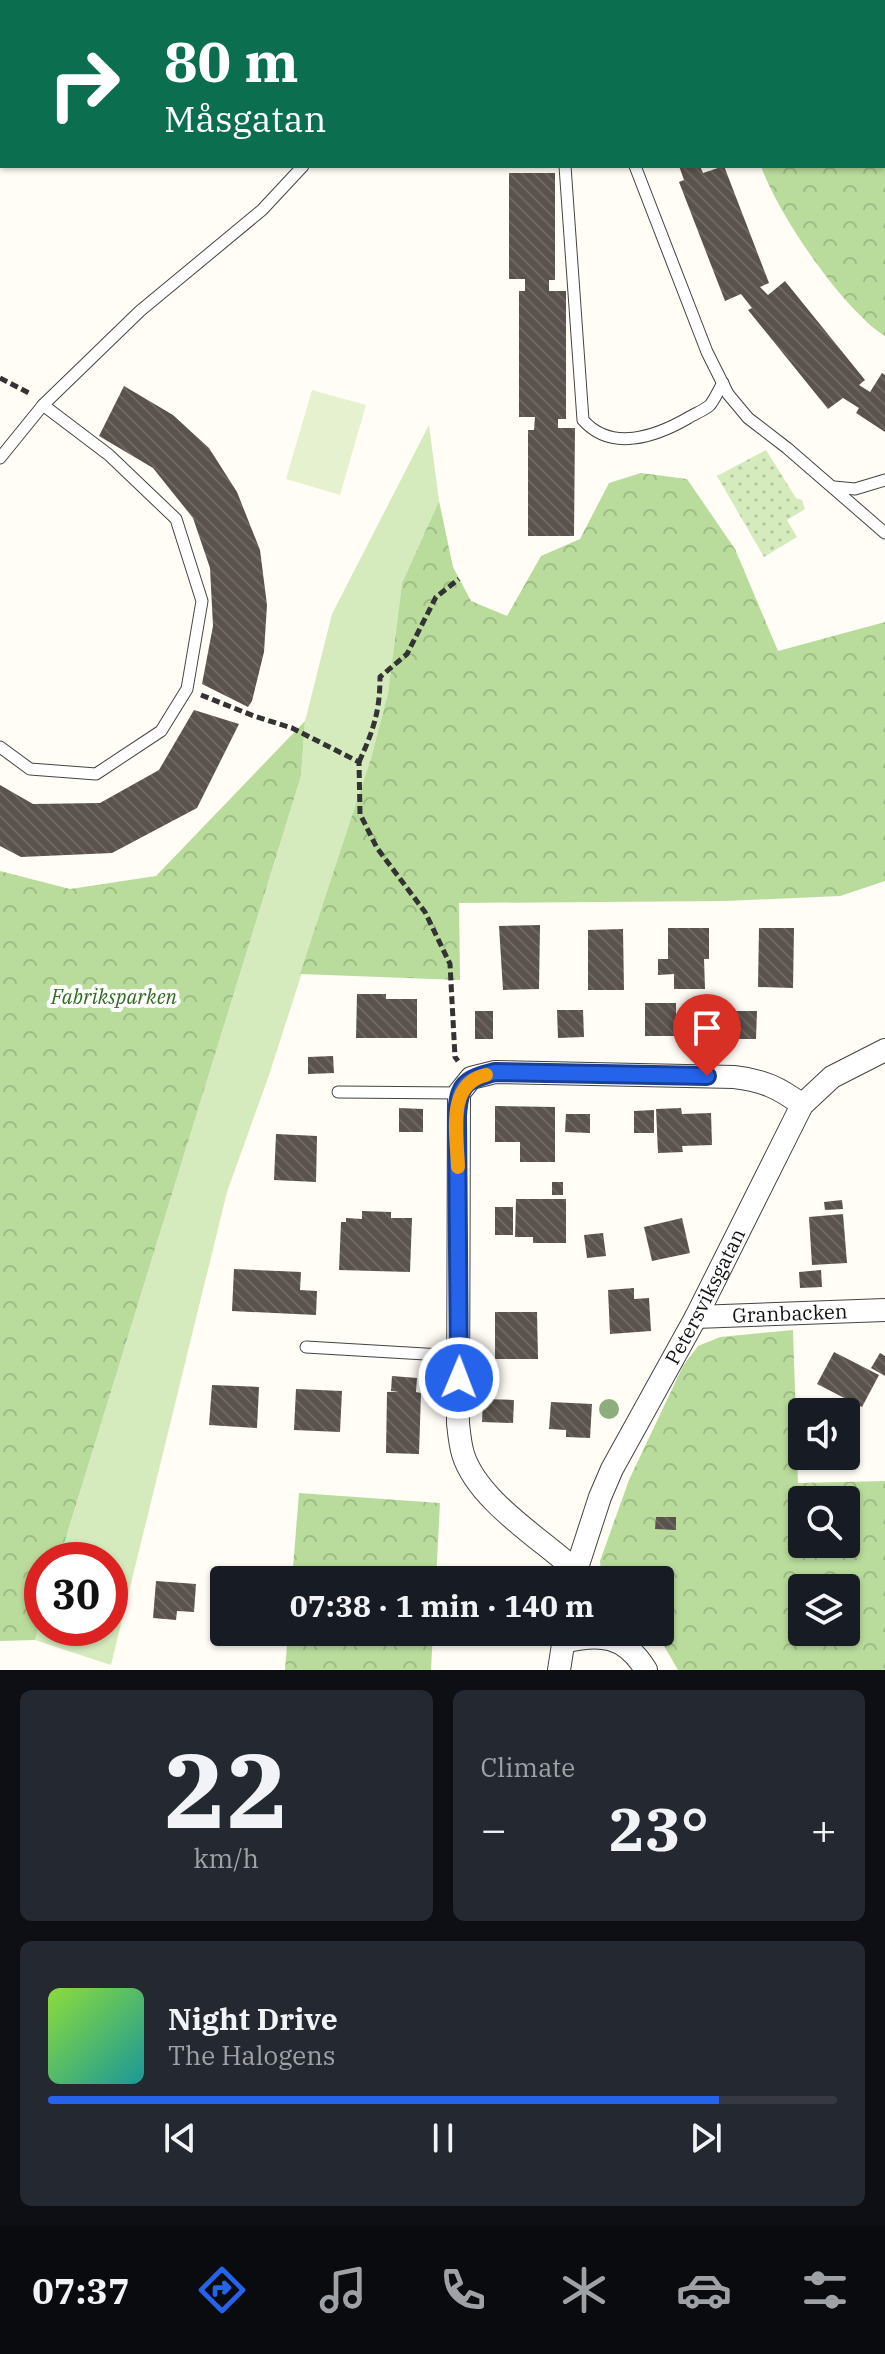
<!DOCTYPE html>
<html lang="en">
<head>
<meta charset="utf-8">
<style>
	:root { --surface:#171b24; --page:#242831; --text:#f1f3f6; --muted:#9ea1a6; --line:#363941; --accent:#2563eb }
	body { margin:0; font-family:"IBM Plex Serif",serif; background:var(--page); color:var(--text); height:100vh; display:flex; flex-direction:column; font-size:30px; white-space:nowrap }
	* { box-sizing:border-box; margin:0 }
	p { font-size:26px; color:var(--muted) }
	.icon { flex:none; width:44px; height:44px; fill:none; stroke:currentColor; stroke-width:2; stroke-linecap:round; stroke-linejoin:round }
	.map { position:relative; height:1670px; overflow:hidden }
	.side { display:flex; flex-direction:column; gap:20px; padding:20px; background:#0d0f14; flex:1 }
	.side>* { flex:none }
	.top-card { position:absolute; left:0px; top:0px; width:886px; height:168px; box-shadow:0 2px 6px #0004; background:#0b6e4f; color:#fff; overflow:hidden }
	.buttons { position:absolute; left:788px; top:1398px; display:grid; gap:16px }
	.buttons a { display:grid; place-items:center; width:72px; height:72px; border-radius:8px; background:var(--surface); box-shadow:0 2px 6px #0004; font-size:40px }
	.speed { position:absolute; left:24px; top:1542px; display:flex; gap:16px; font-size:40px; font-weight:700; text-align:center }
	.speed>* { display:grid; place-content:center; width:104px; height:104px; border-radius:50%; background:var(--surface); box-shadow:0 2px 6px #0004; line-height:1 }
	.speed .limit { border:12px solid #d22; background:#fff; color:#111 }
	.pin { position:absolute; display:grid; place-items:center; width:68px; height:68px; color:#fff; margin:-82px -34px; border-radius:50% 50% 50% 0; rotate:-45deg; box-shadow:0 0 8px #0007 }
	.pin .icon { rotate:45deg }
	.me { position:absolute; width:88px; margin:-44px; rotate:1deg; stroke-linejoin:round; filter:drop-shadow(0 0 6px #0008) }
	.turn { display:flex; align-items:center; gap:28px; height:168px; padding:0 32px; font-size:36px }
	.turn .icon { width:104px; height:104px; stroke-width:2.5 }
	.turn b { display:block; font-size:56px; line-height:68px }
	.big { font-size:60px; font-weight:700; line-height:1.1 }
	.side .widget { flex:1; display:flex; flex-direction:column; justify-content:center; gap:12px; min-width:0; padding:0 28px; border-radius:12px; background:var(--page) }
	.side .dial { align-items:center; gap:0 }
	.dial b { font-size:104px; line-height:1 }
	.song { display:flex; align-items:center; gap:24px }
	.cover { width:96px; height:96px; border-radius:12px; background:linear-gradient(135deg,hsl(90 70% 55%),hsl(180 70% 35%)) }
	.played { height:8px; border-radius:4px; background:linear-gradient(90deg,var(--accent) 85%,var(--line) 85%) }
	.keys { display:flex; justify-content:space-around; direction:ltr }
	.heat { display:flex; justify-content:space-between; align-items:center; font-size:44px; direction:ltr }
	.side .tiles { flex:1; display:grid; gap:20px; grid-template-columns:1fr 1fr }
	.widget:last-child { grid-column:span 2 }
	.trip { position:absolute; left:210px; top:1566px; width:464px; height:80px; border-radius:8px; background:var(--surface); box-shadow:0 2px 6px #0004; font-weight:700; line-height:80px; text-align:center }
	.dock { display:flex; height:128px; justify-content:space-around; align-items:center; background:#090b0e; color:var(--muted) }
	.dock .icon { width:56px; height:56px }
	.dock .on { color:var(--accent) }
	.dock b { font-size:36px; color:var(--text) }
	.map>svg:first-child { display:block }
	.grass { fill:#d5ebbd }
	.forest { fill:url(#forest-crowns); fill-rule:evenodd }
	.park { fill:url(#park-dots) }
	.pitch { fill:#e6f2cf }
	.building { fill:url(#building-back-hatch) }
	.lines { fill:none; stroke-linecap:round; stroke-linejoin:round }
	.service-casing { stroke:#444; stroke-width:13 }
	.minor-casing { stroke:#444; stroke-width:24 }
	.path { stroke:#333; stroke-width:5; stroke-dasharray:8 4; stroke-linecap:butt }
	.service { stroke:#fff; stroke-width:11 }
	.minor { stroke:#fff; stroke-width:22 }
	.tree { fill:#8dad7f }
	.route-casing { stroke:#184099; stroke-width:20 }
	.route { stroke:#2563eb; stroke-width:14 }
	.slow { stroke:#f59e0b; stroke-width:14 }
	.labels { text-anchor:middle; stroke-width:8; stroke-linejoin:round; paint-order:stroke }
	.park-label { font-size:20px; font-style:italic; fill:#2f6b1f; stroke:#fff }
	.street-label { font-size:20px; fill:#111; stroke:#fff }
</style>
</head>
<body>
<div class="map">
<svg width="885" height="1670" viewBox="0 0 885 1670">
	<defs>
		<pattern id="forest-crowns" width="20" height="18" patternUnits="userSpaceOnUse" patternTransform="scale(2)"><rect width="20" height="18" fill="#b9dc9c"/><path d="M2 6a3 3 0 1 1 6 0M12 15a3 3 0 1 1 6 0" fill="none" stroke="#9ebc85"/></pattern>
		<pattern id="park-dots" width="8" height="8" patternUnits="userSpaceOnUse" patternTransform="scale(2)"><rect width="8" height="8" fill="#d5ebbd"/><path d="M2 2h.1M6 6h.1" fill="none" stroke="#b6c8a1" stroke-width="1.8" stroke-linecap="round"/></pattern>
		<pattern id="building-back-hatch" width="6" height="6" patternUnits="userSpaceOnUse" patternTransform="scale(2)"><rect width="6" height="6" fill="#5a524d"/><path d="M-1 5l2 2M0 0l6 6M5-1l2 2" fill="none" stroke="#6d6662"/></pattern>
	</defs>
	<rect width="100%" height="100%" fill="#fffdf5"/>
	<polygon class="grass" points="429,425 439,501 402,583 388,693 371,758 269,1075 227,1192 111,1665 35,1640 42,1616 42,1628 110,1628 110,1560 59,1560 301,776 305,721 332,614"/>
	<g class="forest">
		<path d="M726 0H885V336C843 310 777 213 761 166H884V2H726Z"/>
		<polygon points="641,473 687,479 735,549 778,651 885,622 885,881 840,896 726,901 459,903 460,980 300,974 371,758 388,693 402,583 439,501 453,567 471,601 507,616 541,556 580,539 609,483"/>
		<polygon points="305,721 301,776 59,1560 42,1560 42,1616 35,1640 0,1641 0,871 70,889 156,876"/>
		<path d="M793 1330 798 1483 885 1481V1670H678L656 1632H660V1580H602L600 1561 629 1480 683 1366 698 1346 720 1337ZM802 1500H846V1544H802ZM802 1588H846V1632H802Z"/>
		<polygon points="299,1493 440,1503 436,1580 292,1580"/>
		<polygon points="288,1632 433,1632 431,1670 285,1670"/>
	</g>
	<polygon class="park" points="766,450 796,498 802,500 805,509 787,520 797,537 764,557 717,476"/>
	<polygon class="pitch" points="312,390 366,405 340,495 286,479"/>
	<g class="building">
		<polygon points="679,166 700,166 703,173 724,166 769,283 760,287 768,295 785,281 865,380 859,385 870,392 882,373 885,375 885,432 856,413 859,408 843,398 828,409 748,310 752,308 741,294 725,301 679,182 684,180"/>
		<polygon points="509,173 555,173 555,280 549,280 549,291 566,291 566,419 558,419 558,428 575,428 574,536 528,536 528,430 534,430 535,417 519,417 519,291 525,291 525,279 509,279"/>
		<polygon points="124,386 173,415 209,448 237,492 260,550 267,605 264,652 252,701 248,707 202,684 213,626 210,568 193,518 153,468 99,436"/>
		<polygon points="194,710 239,724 197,808 112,853 21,857 0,846 0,785 33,804 100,803 159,770"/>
		<polygon points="540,925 539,989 503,990 499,926"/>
		<polygon points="668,928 709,928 709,959 704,959 705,989 674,989 674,974 658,975 658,959 668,959"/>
		<polygon points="759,928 794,928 793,988 758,987"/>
		<polygon points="623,929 624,990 588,990 588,930"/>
		<polygon points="357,994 386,994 386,999 417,999 417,1038 356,1038"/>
		<rect x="645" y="1003" width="31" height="33"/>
		<polygon points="557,1010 583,1010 584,1037 558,1038"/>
		<rect x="475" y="1011" width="18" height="28"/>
		<polygon points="730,1011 757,1011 756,1039 730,1039"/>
		<polygon points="333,1056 334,1073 308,1074 308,1057"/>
		<polygon points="495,1106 555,1107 555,1162 520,1162 520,1142 495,1142"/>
		<polygon points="399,1108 423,1109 423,1132 399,1132"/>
		<polygon points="681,1108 682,1114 711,1113 712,1145 682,1146 683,1152 658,1153 656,1109"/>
		<polygon points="654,1110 654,1133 634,1133 634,1111"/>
		<polygon points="566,1114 590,1114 590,1133 565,1132"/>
		<polygon points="276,1134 317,1136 316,1182 274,1180"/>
		<rect x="552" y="1182" width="11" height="13"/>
		<polygon points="516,1199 566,1199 566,1243 533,1243 533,1237 515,1237"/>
		<polygon points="842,1200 843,1209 825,1210 824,1202"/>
		<rect x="495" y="1207" width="18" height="28"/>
		<polygon points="362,1211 391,1212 391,1218 412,1218 410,1272 339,1270 341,1222 346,1222 346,1218 362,1219"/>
		<polygon points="843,1214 847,1263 812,1265 809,1217"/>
		<polygon points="682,1218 690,1253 652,1261 644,1227"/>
		<polygon points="603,1233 606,1256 587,1258 584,1235"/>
		<polygon points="234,1269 301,1272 300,1290 317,1291 316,1315 232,1311"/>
		<polygon points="821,1270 822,1287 800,1288 799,1272"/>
		<polygon points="634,1288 634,1299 649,1298 651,1331 610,1334 608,1290"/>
		<polygon points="495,1312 537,1312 538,1359 495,1359"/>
		<polygon points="834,1352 879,1375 862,1407 817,1384"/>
		<polygon points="880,1353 885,1356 885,1376 871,1368"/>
		<polygon points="392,1376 417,1378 416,1392 421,1393 419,1454 386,1453 387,1392 399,1392 391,1391"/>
		<polygon points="212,1385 259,1387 257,1428 209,1425"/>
		<polygon points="296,1389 342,1391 340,1432 294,1430"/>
		<polygon points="483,1399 514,1400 513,1423 482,1422"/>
		<polygon points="551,1402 592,1404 590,1438 566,1437 566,1430 549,1429"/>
		<polygon points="656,1517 676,1517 676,1530 655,1529"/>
		<polygon points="477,1569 504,1570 504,1580 477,1580"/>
		<polygon points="156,1581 196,1584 194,1612 177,1611 176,1620 153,1618"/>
	</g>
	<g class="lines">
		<g class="service-casing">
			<g id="service">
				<polyline points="520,2 522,0"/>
				<path d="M565 166 583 420C611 452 655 437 688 418 694 414 705 410 710 405 715 399 719 389 723 383"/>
				<polyline points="635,166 707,352 728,394 748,418 787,448 885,533"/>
				<polyline points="0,458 43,405 140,311 262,210 303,166"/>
				<polyline points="834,487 855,489 885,480"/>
				<polyline points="0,747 30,769 96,774 161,731 187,689 202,601 176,519 109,455 43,405"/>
				<polyline points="338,1092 459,1093"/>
				<polyline points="306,1347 459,1356"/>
			</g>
		</g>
		<g class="minor-casing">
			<g id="minor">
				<polyline points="318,2 318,0"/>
				<path id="s1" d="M696 1317 885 1310"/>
				<path d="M574 1569C540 1538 477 1500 463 1454 460 1444 459 1433 458 1423L459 1093 471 1078 495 1072 734 1077C762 1080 780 1088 802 1105"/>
				<path id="s2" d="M573 1580 600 1497 612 1469 696 1317 802 1105 832 1077 885 1050"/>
				<path d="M564 1642C600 1633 625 1635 646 1670"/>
				<polyline points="559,1670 565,1632"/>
			</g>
		</g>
		<g class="path">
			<polyline points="0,378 31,394"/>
			<polyline points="201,695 254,716 292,728 359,762 360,814 377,848 425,912 450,964 455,1057 458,1061"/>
			<path d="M359 762C373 731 380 712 380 677L407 654 436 597 459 579"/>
		</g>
		<use href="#service" class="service"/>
		<use href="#minor" class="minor"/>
	</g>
	<circle class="tree" cx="609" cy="1409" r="10"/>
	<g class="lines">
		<g class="route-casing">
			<path id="route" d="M459 1378 457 1116C459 1084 464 1080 495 1072L707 1076"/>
		</g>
		<use href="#route" class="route"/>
		<path class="slow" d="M458 1167C457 1134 446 1084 486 1075"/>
	</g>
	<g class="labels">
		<g class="park-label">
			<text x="114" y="1004">Fabriksparken</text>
		</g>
		<g class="street-label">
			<text dy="7" stroke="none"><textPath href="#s2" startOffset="314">Petersviksgatan</textPath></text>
			<text dy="7" stroke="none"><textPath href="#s1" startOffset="94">Granbacken</textPath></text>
		</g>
	</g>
</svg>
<div class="buttons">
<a><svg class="icon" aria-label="sound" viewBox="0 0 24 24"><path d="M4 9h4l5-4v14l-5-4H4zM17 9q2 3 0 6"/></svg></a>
<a><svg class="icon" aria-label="search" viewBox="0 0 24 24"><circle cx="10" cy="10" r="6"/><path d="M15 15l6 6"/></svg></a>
<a><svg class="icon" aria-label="layers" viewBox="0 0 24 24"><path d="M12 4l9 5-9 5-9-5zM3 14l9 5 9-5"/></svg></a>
</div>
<div class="speed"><div class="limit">30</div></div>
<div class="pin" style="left:707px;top:1076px;background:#d93025"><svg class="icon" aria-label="arrive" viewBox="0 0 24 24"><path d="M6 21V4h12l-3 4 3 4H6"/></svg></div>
<svg class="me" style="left:459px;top:1378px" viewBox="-20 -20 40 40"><circle r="17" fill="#2563eb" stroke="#fff" stroke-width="3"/><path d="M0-11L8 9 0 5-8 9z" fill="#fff"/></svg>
<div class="trip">07:38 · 1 min · 140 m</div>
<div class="top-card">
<div class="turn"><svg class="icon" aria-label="right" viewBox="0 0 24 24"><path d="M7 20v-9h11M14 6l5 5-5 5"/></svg><div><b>80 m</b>Måsgatan</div></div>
</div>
</div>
<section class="side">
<div class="tiles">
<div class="widget dial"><b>22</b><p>km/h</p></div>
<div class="widget"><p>Climate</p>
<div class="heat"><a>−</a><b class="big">23°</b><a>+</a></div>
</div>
<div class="widget">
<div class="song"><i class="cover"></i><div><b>Night Drive</b><p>The Halogens</p></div></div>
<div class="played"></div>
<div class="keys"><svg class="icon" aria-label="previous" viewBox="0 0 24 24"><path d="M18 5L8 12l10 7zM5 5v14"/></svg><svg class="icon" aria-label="pause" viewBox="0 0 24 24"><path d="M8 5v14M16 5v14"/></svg><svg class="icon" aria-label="next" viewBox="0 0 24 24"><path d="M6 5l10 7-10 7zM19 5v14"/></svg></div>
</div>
</div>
</section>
<nav class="dock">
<b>07:37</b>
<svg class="icon on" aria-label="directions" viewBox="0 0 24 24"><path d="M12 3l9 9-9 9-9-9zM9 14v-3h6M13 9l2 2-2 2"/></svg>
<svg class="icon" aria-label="music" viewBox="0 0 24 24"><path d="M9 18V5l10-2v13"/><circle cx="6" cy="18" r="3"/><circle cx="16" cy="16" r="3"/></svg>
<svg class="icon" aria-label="phone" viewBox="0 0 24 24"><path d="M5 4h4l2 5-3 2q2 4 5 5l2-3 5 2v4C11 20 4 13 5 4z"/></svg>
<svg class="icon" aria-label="climate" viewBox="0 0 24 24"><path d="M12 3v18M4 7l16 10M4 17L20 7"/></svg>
<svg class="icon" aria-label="car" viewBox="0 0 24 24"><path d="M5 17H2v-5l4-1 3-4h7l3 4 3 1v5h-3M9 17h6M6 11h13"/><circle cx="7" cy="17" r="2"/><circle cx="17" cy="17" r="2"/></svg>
<svg class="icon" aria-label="filters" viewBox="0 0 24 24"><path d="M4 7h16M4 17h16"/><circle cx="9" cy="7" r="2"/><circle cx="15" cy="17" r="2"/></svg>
</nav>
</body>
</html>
